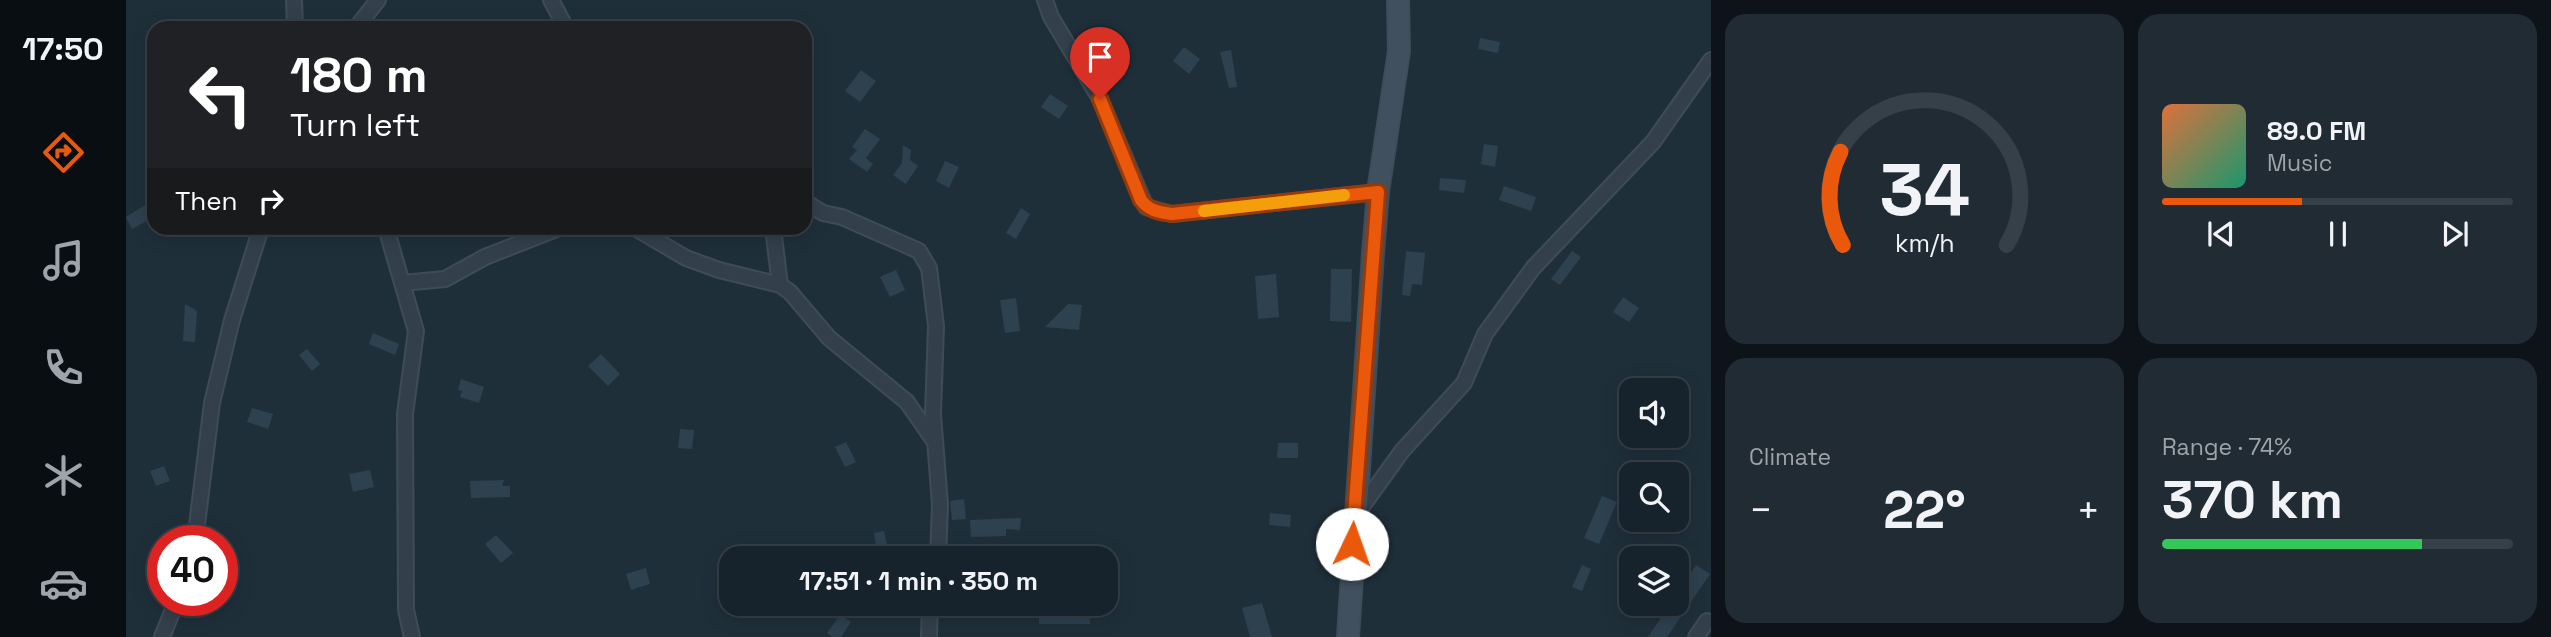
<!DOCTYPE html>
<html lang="en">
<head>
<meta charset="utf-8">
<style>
	:root { --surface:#17232c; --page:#202b34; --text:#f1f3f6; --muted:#9ea4a9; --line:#364048; --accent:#ea580c }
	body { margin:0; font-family:"Space Grotesk",sans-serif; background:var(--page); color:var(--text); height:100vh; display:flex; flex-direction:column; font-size:26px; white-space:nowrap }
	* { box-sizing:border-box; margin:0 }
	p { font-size:23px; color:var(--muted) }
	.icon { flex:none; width:38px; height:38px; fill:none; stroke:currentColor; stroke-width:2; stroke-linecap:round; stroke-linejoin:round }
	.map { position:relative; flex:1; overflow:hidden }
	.panel { display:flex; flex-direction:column; gap:14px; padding:14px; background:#0d1318; width:840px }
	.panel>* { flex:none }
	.top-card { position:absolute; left:21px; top:21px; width:665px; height:214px; border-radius:21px; box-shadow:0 4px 18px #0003,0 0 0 2px var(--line); background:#202124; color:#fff; overflow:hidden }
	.buttons { position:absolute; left:1493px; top:378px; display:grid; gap:14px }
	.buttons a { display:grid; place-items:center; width:70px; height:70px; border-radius:14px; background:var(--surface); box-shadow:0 4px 18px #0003,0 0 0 2px var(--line); font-size:35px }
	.speed { position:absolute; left:21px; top:525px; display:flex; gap:14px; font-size:35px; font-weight:700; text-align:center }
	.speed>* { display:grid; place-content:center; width:91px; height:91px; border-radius:50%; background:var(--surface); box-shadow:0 4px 18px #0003,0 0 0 2px var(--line); line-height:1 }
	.speed .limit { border:10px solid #d22; background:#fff; color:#111 }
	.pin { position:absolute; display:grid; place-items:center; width:60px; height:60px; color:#fff; margin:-72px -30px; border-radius:50% 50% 50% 0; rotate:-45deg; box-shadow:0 0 7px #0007 }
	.pin .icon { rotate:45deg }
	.me { position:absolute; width:77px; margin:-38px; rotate:3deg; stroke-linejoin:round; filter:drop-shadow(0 0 5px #0008) }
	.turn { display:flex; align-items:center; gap:24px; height:147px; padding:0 28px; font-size:32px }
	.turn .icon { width:91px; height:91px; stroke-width:2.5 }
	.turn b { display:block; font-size:49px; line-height:60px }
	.then { display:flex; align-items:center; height:66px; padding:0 28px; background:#0003; gap:14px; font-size:26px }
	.big { font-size:52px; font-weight:600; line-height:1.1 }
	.panel .tile { flex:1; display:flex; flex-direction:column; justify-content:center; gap:10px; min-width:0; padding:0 24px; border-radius:21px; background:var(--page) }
	.panel .dial { align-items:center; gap:0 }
	.dial svg { height:182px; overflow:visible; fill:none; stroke:var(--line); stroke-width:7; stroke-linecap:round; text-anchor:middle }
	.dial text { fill:var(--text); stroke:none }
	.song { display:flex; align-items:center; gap:21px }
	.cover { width:84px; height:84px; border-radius:10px; background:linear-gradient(135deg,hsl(20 70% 55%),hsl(160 70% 35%)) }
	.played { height:7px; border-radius:4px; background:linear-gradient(90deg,var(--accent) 40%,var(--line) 40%) }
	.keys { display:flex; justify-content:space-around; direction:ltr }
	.heat { display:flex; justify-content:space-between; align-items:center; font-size:38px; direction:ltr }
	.charge { height:10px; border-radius:5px; background:linear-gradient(90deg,#34c759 74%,var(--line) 0) }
	.panel .tiles { flex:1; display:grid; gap:14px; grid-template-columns:repeat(2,1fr) }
	.trip { position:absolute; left:593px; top:546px; width:399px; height:70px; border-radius:21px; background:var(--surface); box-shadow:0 4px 18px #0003,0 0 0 2px var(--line); font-weight:600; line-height:70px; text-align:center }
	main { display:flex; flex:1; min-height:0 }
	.tab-bar { display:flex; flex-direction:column; width:126px; justify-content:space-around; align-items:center; background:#090e12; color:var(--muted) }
	.tab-bar .icon { width:49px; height:49px }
	.tab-bar .on { color:var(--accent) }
	.tab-bar b { font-size:32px; color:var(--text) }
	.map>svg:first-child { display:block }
	.building { fill:#2e414f }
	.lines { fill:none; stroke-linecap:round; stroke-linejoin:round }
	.street-casing { stroke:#3f4c57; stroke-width:18 }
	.secondary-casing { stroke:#3f4c57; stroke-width:24 }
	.street { stroke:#33404b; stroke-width:14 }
	.secondary { stroke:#40505e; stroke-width:21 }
	.route-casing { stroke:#983908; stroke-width:18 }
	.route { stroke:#ea580c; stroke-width:12 }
	.slow { stroke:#f59e0b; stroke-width:12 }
</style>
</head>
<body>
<main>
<nav class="tab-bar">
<b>17:50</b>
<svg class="icon on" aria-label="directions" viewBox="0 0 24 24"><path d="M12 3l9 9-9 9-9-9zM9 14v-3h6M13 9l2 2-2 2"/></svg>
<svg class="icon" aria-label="music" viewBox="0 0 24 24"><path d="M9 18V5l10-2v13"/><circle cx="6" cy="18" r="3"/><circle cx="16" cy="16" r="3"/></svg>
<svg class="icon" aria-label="phone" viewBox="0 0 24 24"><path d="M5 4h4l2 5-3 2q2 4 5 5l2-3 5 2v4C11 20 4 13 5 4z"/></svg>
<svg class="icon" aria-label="climate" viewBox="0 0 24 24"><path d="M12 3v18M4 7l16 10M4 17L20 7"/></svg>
<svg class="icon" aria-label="car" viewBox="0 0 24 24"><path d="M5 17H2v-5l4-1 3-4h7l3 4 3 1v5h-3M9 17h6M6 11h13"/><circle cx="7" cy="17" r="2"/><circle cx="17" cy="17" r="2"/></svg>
</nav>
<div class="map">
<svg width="1585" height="637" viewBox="0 0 1585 637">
	<rect width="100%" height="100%" fill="#1f2f3a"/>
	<g class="building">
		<polygon points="1354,38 1374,42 1372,53 1352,49"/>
		<polygon points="1058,47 1074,59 1063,74 1047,61"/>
		<polygon points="1105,50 1111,87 1103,88 1094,52"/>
		<polygon points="735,70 750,81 734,102 719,91"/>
		<polygon points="924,94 942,106 933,119 915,107"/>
		<polygon points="739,129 754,139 740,158 747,164 741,172 723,159 731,150 726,147"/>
		<polygon points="1358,144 1372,146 1369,167 1355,164"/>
		<polygon points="777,145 785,150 784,160 792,166 780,184 767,175 776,163"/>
		<polygon points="819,161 833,167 823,188 810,181"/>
		<polygon points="1314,178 1340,180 1338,193 1313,190"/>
		<polygon points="1378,186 1410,197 1405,211 1373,200"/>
		<polygon points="24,202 28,217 6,229 0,217"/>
		<polygon points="895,208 904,214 890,239 880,233"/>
		<polygon points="1280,251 1299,253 1296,285 1286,284 1284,296 1276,295"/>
		<polygon points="1446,251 1455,257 1434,285 1425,279"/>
		<polygon points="1205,269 1226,269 1225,322 1204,321"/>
		<polygon points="770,270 779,290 764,297 754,277"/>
		<polygon points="1150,274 1153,317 1132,319 1129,276"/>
		<polygon points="1497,297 1513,308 1503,322 1487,312"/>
		<polygon points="890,298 894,331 879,333 874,300"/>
		<polygon points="59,304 71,311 69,342 57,341"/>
		<polygon points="942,304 956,305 953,330 919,327"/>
		<polygon points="247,333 273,344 269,355 243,344"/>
		<polygon points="181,349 194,364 186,371 173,355"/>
		<polygon points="475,354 494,374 482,386 462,366"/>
		<polygon points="335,379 358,387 353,403 334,397 336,391 332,390"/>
		<polygon points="126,408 147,414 142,429 121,422"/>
		<polygon points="554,429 568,430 566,449 552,448"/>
		<polygon points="720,442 730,462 719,467 709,447"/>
		<polygon points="1152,443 1172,443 1172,458 1151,458"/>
		<polygon points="38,466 44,481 30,486 24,471"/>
		<polygon points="244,470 248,487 227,492 223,474"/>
		<polygon points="378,480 376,486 384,486 384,497 345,498 344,481"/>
		<polygon points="1476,496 1491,502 1473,544 1458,538"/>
		<polygon points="838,499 840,519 826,520 824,501"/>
		<polygon points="1144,513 1165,515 1164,527 1143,525"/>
		<polygon points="895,518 894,530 880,529 880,536 845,537 844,520"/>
		<polygon points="758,531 763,556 752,558 748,533"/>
		<polygon points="370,535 387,553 375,563 359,544"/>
		<polygon points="1456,565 1465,569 1456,591 1446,587"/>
		<polygon points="1570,565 1584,574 1541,637 1522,637 1544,604 1550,604 1550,595"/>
		<polygon points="520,568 524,584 505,590 500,574"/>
		<polygon points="1136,603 1146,637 1124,637 1116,608"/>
		<polygon points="931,604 964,604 964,624 913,624 913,614 921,614 921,607 931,607"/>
		<polygon points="714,615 725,622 715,637 706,637 701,633"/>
	</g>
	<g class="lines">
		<g class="street-casing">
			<g id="street">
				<polyline points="168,0 169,28"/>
				<polyline points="425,0 440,28"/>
				<polyline points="919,0 925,17 974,99 1020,207 1046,214 1252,192"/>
				<polyline points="230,28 252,0"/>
				<polyline points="679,202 697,213 716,217 793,251 803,268 810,326 807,414 814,505 812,558"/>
				<polyline points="260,228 290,331 279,414 280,610 286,637"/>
				<polyline points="509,228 560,258 593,270 654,285 664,292 703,338 781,402 808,441"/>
				<polyline points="647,228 654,285"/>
				<polyline points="276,283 319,279 359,257 433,228"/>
				<polyline points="1230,515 1276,451 1338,383 1359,334 1407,268 1527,142 1585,60"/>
				<polyline points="69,541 86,403 106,320 135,228"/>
				<polyline points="36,637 51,600"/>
				<polyline points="803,637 804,604"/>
				<polyline points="1570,637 1581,621"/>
			</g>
		</g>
		<g class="secondary-casing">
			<polyline id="secondary" points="1222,637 1247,253 1252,192 1273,51 1272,0"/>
		</g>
		<use href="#street" class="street"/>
		<use href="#secondary" class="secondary"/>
	</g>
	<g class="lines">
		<g class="route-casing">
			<path id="route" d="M974 99 1015 200C1023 211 1033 212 1046 214L1252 192 1226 544"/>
		</g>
		<use href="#route" class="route"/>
		<polyline class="slow" points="1078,211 1218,195"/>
	</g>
</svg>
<div class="buttons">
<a><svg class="icon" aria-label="sound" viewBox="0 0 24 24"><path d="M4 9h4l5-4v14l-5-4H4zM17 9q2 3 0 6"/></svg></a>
<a><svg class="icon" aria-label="search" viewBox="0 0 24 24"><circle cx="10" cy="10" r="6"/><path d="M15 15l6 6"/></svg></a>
<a><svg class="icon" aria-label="layers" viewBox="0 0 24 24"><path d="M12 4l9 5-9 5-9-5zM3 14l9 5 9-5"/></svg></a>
</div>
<div class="speed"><div class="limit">40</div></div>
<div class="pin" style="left:974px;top:99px;background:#d93025"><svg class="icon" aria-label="arrive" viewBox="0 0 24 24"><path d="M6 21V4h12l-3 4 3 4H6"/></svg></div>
<svg class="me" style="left:1226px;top:544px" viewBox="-20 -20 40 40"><circle r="19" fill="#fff"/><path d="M0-13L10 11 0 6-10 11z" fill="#ea580c"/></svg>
<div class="trip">17:51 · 1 min · 350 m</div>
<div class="top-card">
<div class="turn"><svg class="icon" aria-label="left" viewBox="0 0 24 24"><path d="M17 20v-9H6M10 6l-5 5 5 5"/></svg><div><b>180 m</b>Turn left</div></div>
<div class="then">Then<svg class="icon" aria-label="right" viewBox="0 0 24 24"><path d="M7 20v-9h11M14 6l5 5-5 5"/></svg></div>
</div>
</div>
<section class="panel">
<div class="tiles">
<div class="tile dial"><svg viewBox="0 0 100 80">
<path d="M14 69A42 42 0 1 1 86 69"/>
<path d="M14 69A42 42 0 0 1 13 28" stroke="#ea580c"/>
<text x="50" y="56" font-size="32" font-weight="700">34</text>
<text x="50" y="72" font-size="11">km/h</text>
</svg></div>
<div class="tile">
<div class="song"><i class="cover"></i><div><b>89.0 FM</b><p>Music</p></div></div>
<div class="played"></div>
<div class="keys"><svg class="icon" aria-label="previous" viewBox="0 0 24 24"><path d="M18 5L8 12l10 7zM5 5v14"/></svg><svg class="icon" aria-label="pause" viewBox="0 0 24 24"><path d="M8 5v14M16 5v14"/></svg><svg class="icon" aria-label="next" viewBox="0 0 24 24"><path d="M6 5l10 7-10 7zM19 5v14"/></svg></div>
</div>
<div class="tile"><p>Climate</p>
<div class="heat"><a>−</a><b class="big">22°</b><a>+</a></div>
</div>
<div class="tile"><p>Range · 74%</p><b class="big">370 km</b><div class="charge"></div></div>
</div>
</section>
</main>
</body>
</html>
